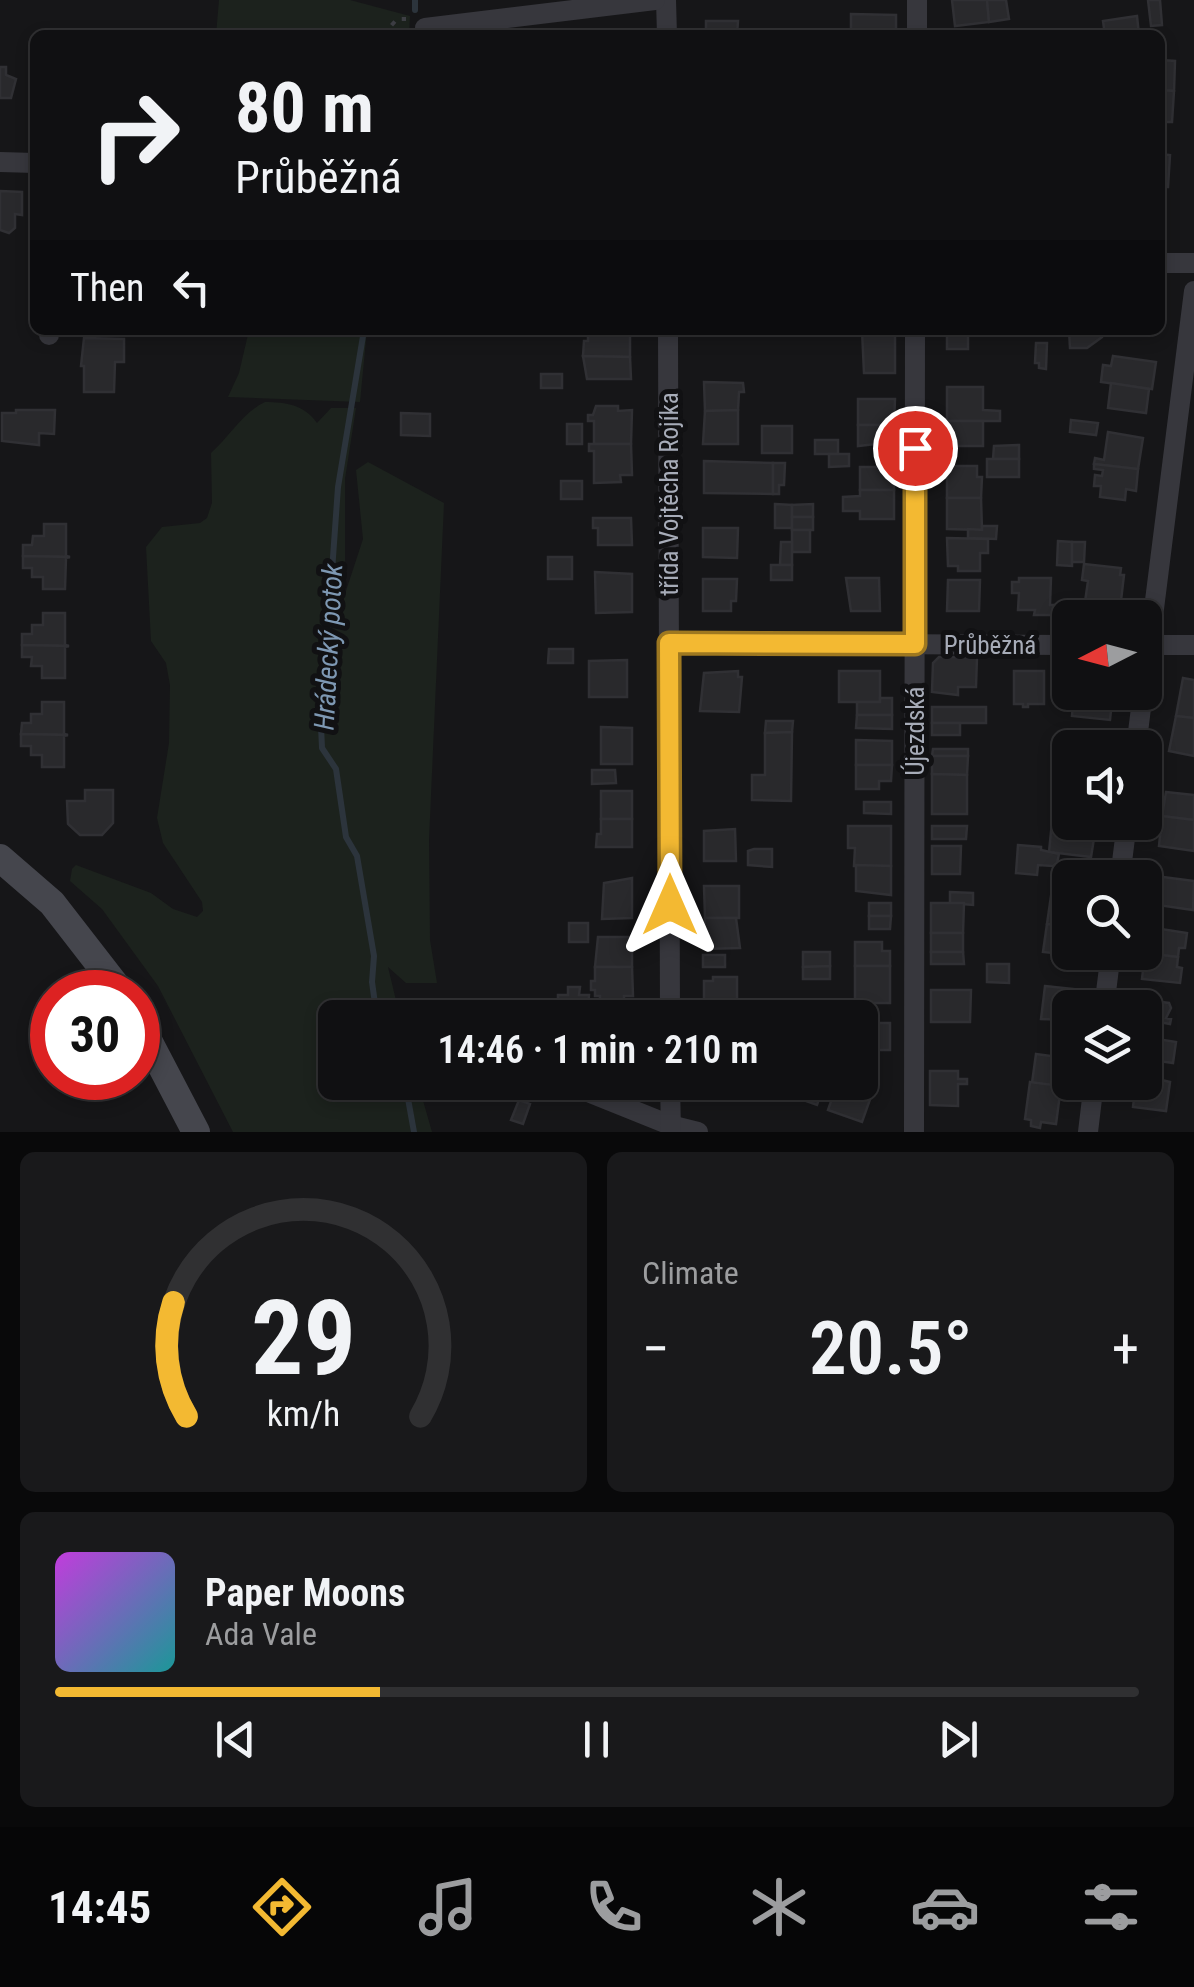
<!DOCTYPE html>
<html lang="en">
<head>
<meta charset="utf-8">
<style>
	:root { --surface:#101012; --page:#19191b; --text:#f1f3f6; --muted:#9c9d9f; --line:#303032; --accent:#f3b932 }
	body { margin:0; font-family:"Roboto Condensed",sans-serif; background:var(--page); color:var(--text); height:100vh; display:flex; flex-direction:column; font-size:38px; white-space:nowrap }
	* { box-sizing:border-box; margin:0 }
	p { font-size:32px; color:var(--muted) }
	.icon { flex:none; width:55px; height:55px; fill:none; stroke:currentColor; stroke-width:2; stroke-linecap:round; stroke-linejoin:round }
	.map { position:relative; height:1132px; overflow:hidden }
	.sheet { display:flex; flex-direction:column; gap:20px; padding:20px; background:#09090a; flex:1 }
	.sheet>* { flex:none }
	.guide { position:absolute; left:30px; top:30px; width:1135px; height:305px; border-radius:15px; box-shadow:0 5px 15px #0003,0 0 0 2px var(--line); background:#101012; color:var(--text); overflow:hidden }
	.needle { width:65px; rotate:264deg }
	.buttons { position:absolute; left:1052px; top:600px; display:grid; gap:20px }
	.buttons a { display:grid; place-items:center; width:110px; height:110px; border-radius:15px; background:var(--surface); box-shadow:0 5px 15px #0003,0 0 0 2px var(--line); font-size:50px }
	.speed { position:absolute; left:30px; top:970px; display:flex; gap:20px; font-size:50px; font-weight:700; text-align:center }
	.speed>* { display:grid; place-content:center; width:130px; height:130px; border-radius:50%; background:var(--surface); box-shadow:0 5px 15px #0003,0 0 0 2px var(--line); line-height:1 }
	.speed .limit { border:15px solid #d22; background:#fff; color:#111 }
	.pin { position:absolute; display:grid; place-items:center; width:85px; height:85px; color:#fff; margin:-42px; border:5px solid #fff; border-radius:50%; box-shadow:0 2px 10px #0007 }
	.me { position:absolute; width:110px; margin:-55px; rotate:0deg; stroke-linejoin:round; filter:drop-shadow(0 0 8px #0008) }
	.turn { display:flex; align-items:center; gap:35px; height:210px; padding:0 40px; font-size:45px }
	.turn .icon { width:130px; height:130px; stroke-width:2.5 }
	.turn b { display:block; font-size:70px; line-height:85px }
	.then { display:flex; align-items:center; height:95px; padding:0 40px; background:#0003; gap:20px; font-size:38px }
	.big { font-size:75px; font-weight:600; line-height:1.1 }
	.sheet .card { flex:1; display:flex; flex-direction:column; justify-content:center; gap:15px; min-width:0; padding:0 35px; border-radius:15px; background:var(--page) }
	.sheet .dial { align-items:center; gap:0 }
	.dial svg { height:260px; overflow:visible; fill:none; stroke:var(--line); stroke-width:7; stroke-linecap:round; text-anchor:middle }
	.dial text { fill:var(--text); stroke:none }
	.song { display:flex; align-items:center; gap:30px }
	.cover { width:120px; height:120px; border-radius:15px; background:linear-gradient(135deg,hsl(290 70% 55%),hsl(180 70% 35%)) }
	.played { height:10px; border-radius:5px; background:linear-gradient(90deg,var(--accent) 30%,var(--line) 30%) }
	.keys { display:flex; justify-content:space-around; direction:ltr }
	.heat { display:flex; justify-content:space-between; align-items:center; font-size:55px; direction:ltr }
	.sheet .tiles { flex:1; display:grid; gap:20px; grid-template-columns:1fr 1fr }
	.card:last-child { grid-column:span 2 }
	.trip { position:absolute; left:318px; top:1000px; width:560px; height:100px; border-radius:15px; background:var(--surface); box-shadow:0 5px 15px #0003,0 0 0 2px var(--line); font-weight:600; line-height:100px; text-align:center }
	.tab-bar { display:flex; height:160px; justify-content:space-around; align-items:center; background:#060607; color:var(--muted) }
	.tab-bar .icon { width:70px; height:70px }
	.tab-bar .active { color:var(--accent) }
	.tab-bar b { font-size:45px; color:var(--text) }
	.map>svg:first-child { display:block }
	.green { fill:#1c221d }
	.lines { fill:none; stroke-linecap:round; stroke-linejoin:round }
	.stream { stroke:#2c343c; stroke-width:6 }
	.building { fill:#29292c; stroke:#303034; stroke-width:2.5 }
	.path { stroke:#3d3e44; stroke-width:4; stroke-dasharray:5 8; stroke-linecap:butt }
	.street { stroke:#37373d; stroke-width:20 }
	.secondary { stroke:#45464d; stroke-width:28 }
	.route-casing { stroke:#9e7820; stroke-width:25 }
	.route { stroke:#f3b932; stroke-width:18 }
	.labels { text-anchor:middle; stroke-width:10; stroke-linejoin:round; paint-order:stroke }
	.street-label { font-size:25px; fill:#a7acb8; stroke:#111113 }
	.water-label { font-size:28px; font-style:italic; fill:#7e98b3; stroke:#111113 }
</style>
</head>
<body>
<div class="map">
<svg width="1194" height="1132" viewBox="0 0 1194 1132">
	<rect width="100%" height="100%" fill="#161618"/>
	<g class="green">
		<polygon points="219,0 350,0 410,16 409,35 216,35"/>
		<polygon points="249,330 367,330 360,402 228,397 239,373"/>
		<path d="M265 402C286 402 305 405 317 423L331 408H356L345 479V582L338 597 343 600 363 539 356 470 368 462 444 503 429 840 430 940 437 983H406L388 967 400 1017 335 1018V1082L418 1083 432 1132H233L158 986 102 909 70 881 72 869 76 865 151 893 173 909 197 917 203 911 202 902 163 843 157 818 169 743 170 685 166 663 151 641 146 547 162 527 200 523 207 518 212 503 211 453C230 436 242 413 265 402Z"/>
	</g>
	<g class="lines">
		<g class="stream">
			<polyline points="415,0 415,10"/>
			<polyline points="364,330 338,487 321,726 322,748 336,769 346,837 357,856 374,956 372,982 377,1018"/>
			<polyline points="405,1082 414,1132"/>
		</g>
	</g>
	<g class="building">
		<polygon points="952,0 987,0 989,22 955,26"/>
		<polygon points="987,0 1006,0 1009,19 989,22"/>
		<polygon points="1148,0 1160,0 1162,25 1151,26"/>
		<polygon points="851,14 896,15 896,35 851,35"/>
		<polygon points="1137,16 1139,35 1105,35 1103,21"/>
		<polygon points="706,21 738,21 737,35 706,35"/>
		<polygon points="1160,55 1161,60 1175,61 1174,91 1160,90"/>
		<polygon points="0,67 6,67 6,75 16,79 11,98 0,98"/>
		<polygon points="1160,90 1174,91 1172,122 1160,122 1160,130"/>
		<polygon points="1160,154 1170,155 1168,187 1160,187"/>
		<polygon points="0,191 22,192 22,215 15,214 15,228 9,233 0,230"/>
		<polygon points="862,330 895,330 895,373 864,373"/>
		<rect x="947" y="330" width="21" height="19"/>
		<polygon points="1069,330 1102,330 1102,337 1087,348 1070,348"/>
		<polygon points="588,334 630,334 630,357 583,356 584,341 588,341"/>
		<polygon points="84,338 124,339 124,362 115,362 114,392 84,392 84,366 81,366"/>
		<polygon points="1036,343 1047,343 1046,369 1039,368 1039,363 1035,363"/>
		<polygon points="583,356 630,357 631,379 587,379"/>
		<polygon points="1113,356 1156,362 1152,389 1101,382 1103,365 1111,366"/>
		<rect x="541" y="374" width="21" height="14"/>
		<polygon points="704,382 743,383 744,392 739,392 738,410 705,411"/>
		<polygon points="1111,383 1149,389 1146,413 1108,408"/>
		<polygon points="947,387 983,387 983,410 1000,411 1000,421 947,421"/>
		<polygon points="858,399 895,399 894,425 858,425"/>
		<polygon points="596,406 618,406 618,411 632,410 631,444 594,444 594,421 588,421 588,415 593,415"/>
		<polygon points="16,410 55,410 54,434 39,433 39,445 2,441 2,413 16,413"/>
		<polygon points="738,410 738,444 703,444 705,411"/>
		<polygon points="401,413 430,414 430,436 401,435"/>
		<polygon points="1071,420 1098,423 1096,435 1070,432"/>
		<polygon points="947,421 983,421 983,446 958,446 955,439 947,439"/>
		<rect x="567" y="424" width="15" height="20"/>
		<polygon points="858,425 894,425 894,442 858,446"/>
		<rect x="762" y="426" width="30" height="27"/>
		<polygon points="1108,432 1143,438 1138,469 1094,464 1095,458 1104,460"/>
		<rect x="815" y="440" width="23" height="14"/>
		<polygon points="589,444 631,444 632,475 620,475 621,482 594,483 594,451 589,451"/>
		<polygon points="1019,445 1019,459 993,459 994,446"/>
		<polygon points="829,454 849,454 849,466 829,467"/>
		<rect x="987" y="459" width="32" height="18"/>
		<polygon points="704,461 773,463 773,494 704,493"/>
		<polygon points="773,463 785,463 784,485 779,485 779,494 773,494"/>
		<polygon points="1094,464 1138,469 1136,491 1126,489 1125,500 1100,497 1101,486 1094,486 1095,475 1102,476 1103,470 1094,469"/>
		<polygon points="947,466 977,466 977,477 982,477 981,498 947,498"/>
		<rect x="860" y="467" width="34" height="23"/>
		<rect x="561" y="481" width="21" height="18"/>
		<polygon points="860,490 894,490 894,519 860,519 860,511 843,511 843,497 860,496"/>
		<polygon points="947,498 981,498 982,530 947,529"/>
		<polygon points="775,504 792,505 792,528 775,528"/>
		<polygon points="813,504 813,517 792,517 792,505"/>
		<rect x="792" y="517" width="21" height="13"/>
		<polygon points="593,518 631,518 632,545 598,545 598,528 593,528"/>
		<polygon points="44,524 66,524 66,556 70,557 23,556 23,545 32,545 33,536 44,536"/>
		<polygon points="982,526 997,526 996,539 968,538 968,529 982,530"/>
		<polygon points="703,528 738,528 737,558 703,557"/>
		<rect x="792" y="530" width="18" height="22"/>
		<polygon points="947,538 988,539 988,553 980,553 980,571 958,571 958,566 948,566"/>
		<polygon points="1058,541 1072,542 1072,566 1057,565"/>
		<polygon points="781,542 792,542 792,565 780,565"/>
		<polygon points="1072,542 1085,542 1084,562 1072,562"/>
		<polygon points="23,556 70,557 66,558 65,589 43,589 43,577 32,577 32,568 23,568"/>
		<rect x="548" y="557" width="24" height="22"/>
		<polygon points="1084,564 1121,568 1120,575 1124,575 1120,609 1100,606 1100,611 1084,609 1088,581 1082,580"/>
		<rect x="771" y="565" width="21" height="15"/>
		<polygon points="595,572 632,574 632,612 596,613"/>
		<polygon points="846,578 879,578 880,611 851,611"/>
		<polygon points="1019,578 1051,578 1050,605 1055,605 1054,615 1034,615 1035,610 1018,610 1019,593 1012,593 1012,582 1019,582"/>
		<polygon points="703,579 737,579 736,601 731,601 731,611 703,611"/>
		<polygon points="948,580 980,580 979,611 947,611"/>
		<polygon points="43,613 65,613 65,645 69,646 22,645 22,634 32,634 32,625 43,625"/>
		<polygon points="22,645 69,646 65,647 65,678 42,678 42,666 31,666 32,657 22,657"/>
		<polygon points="549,649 573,649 573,663 548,663"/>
		<polygon points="939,657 977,657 976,687 958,687 958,695 932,692 933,663"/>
		<polygon points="627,660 627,697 589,697 589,661"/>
		<polygon points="738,671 738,677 742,677 739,712 700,711 704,673"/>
		<rect x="839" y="671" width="41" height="31"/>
		<polygon points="1014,671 1044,671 1044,704 1028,704 1028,707 1023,707 1023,704 1014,704"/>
		<polygon points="1183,678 1194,680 1194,718 1176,716"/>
		<polygon points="1074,692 1113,692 1110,720 1072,716"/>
		<polygon points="880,698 892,698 892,715 857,715 857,702 880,702"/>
		<polygon points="42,702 64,702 64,734 68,735 21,734 22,723 31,723 31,714 42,714"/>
		<rect x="932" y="707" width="54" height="16"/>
		<polygon points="857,715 892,715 892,729 856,728"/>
		<polygon points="1176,716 1194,718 1194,756 1169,751"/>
		<polygon points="766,721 793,721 792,732 765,733"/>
		<rect x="932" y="723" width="28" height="12"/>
		<polygon points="601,727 632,728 632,764 601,764"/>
		<polygon points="792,732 791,801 752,800 752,775 765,775 765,733"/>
		<polygon points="21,734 68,735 64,736 64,767 42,767 42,755 31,755 31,746 21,746"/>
		<polygon points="856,740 892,741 892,765 856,765"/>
		<polygon points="933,749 968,749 968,756 932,756"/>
		<polygon points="932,756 968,756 967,775 932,774"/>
		<polygon points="856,765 892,765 891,781 879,781 879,789 856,789"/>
		<polygon points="592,770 615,770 616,783 592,784"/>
		<polygon points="932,774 967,775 967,814 932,814"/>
		<polygon points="1058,781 1070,782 1069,824 1052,822"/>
		<polygon points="85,790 113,790 113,823 102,835 80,835 68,824 67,801 85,801"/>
		<rect x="601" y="791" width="31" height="28"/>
		<polygon points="1166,792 1194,795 1194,820 1162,816"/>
		<polygon points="864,802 891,802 891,814 864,813"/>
		<polygon points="1162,816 1194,820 1194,851 1159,846"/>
		<polygon points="1070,818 1070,822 1096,826 1091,857 1049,852 1052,822 1069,824"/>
		<polygon points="601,819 632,819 632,847 596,847 597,834 601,834"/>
		<polygon points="848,826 891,826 891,866 854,866 855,848 848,848"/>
		<polygon points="932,826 967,826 966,839 932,839"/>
		<polygon points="735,829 736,861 704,861 704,831"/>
		<polygon points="1018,845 1041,847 1041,850 1059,854 1057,863 1053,866 1038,865 1037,875 1016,873"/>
		<polygon points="932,846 961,846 960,874 932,874"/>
		<polygon points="754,849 772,849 772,867 748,865 748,851"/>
		<polygon points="856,865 891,866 891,895 856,891"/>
		<polygon points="1163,877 1194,881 1193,910 1151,904 1153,884 1162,885"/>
		<polygon points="632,878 632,918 602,919 604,883"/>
		<polygon points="704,886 739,886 739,918 705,918"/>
		<polygon points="1061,891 1070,893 1070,927 1047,924 1051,896 1060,897"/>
		<polygon points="950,892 973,893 973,905 950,903"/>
		<rect x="869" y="903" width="22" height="13"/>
		<polygon points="931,903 964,903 963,933 931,933"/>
		<polygon points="869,916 891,916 890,929 869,929"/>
		<polygon points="705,918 736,918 740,948 704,949"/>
		<rect x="569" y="923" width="19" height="19"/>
		<polygon points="1047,924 1070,927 1070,952 1078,952 1078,956 1064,954 1063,960 1052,959 1053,953 1043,952"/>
		<polygon points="1148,927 1187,933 1185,948 1179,948 1178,957 1145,953"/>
		<rect x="931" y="933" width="32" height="19"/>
		<polygon points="598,937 632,937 632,967 595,967"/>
		<polygon points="855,942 882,942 882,951 890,951 890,966 855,966"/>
		<polygon points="803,952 830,952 830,966 803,967"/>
		<polygon points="931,952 963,952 964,964 931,964"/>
		<polygon points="1145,953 1178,957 1177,967 1182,968 1180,983 1142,979"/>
		<rect x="703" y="955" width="22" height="12"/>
		<polygon points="987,964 1009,964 1009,983 987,982"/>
		<polygon points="830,966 830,979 803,979 803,967"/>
		<rect x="855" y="966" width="35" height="37"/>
		<polygon points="595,967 632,967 633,996 624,996 624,1002 600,1002 600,996 595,996 595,990 591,990 591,981 595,981"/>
		<polygon points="713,977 737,977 737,1002 726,1002 726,1007 715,1007 715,1002 704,1002 704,981 713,981"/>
		<polygon points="1045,986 1074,989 1070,1020 1041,1019"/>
		<polygon points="568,987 580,987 579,995 589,995 588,1008 558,1007 558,995 568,995"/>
		<polygon points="931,990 971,990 970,1022 931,1022"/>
		<polygon points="1138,999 1169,1003 1171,1008 1166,1018 1171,1019 1170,1024 1159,1022 1158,1031 1145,1029 1145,1008 1135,1008"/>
		<polygon points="860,1023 890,1023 890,1050 876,1050 876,1057 860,1056"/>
		<polygon points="1145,1029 1158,1031 1157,1039 1176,1042 1173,1063 1145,1059"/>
		<polygon points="1036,1054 1066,1058 1061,1086 1032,1083"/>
		<polygon points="930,1071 958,1071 958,1079 967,1079 967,1084 958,1084 958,1106 930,1105"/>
		<polygon points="1145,1076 1170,1082 1166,1111 1133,1107 1136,1082 1145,1082"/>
		<polygon points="813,1082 825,1082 817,1105 806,1101"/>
		<polygon points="825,1082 849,1082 873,1091 862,1122 828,1110 835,1090 824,1086"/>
		<polygon points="1030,1082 1061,1086 1056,1124 1041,1122 1040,1128 1031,1126 1031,1120 1025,1119"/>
		<polygon points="519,1100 530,1104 523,1124 511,1120"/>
	</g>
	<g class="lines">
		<polyline class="path" points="383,35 397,19 406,19"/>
		<g class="street">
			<polyline points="666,0 667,35"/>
			<polyline points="425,28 655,0"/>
			<polyline points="917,35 917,0"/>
			<polyline points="0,162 35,163"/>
			<polyline points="1160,263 1194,263"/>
			<polyline points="668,330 670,1018"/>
			<polyline points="49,335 49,330"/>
			<polyline points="669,643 1070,645"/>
			<polyline points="1145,645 1194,645"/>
			<polyline points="1145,680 1194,291"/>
			<polyline points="1136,748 1143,692"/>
			<polyline points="1120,878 1127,822"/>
			<polyline points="1104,1008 1111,952"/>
			<polyline points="563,1082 670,1125 698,1132"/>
			<polyline points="670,1082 671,1132"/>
			<polyline points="914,1132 915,330"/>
			<polyline points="1088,1132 1094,1082"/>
		</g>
		<g class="secondary">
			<polyline points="0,858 52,903 121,992"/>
			<polyline points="138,1021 196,1132"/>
		</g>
	</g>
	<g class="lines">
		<g class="route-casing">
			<polyline id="route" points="670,905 669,643 915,644 915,448"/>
		</g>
		<use href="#route" class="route"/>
	</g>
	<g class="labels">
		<g class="street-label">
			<text transform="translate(669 494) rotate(-90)" y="9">třída Vojtěcha Rojíka</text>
			<text x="990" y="654">Průběžná</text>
			<text transform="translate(915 731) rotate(-90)" y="9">Újezdská</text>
		</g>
		<g class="water-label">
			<text transform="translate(328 647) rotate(-87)" y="10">Hrádecký potok</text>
		</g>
	</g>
</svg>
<div class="buttons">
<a><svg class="needle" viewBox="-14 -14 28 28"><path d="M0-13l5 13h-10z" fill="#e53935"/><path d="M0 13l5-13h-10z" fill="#9c9d9f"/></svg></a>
<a><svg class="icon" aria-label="sound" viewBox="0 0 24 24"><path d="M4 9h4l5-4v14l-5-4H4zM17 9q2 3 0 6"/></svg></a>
<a><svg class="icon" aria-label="search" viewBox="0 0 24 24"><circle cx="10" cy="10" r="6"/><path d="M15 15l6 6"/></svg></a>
<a><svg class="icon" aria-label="layers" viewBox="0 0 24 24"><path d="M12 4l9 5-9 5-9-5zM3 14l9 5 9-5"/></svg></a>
</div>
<div class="speed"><div class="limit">30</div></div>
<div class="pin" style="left:915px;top:448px;background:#d93025"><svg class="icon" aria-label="arrive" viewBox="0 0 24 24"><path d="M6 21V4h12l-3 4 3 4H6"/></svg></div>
<svg class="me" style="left:670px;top:905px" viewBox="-20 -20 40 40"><path d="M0-17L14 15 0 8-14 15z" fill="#f3b932" stroke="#fff" stroke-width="4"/></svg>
<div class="trip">14:46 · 1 min · 210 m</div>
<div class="guide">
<div class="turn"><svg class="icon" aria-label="right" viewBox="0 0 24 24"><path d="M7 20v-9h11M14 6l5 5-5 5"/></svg><div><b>80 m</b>Průběžná</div></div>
<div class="then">Then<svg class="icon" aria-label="left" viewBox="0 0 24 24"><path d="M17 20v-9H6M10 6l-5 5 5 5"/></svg></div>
</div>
</div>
<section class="sheet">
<div class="tiles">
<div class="card dial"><svg viewBox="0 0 100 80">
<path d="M14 69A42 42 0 1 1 86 69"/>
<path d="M14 69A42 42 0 0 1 10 34" stroke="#f3b932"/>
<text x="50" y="56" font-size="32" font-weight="700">29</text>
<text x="50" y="72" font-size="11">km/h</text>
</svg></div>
<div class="card"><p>Climate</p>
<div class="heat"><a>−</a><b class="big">20.5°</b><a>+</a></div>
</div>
<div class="card">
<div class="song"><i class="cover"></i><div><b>Paper Moons</b><p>Ada Vale</p></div></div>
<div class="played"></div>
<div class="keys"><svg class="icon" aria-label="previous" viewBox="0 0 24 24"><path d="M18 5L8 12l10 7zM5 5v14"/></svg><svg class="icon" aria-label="pause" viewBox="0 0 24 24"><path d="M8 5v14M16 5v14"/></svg><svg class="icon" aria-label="next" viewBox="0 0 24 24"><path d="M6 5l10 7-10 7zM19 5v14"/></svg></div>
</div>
</div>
</section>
<nav class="tab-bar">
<b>14:45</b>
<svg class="icon active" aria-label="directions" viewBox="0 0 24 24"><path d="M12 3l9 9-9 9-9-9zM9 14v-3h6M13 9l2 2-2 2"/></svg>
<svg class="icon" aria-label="music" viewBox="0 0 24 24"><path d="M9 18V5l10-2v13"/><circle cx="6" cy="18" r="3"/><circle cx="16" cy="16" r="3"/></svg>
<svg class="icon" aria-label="phone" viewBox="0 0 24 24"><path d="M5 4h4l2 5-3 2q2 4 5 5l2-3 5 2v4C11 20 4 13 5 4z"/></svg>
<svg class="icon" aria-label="climate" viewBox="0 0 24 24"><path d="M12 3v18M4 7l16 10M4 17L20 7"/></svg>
<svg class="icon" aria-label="car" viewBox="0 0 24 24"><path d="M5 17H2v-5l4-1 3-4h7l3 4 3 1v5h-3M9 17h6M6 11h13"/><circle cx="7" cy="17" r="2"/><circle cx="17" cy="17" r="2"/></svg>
<svg class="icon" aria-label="filters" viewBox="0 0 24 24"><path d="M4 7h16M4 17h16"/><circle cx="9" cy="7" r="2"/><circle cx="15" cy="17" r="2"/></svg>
</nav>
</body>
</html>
